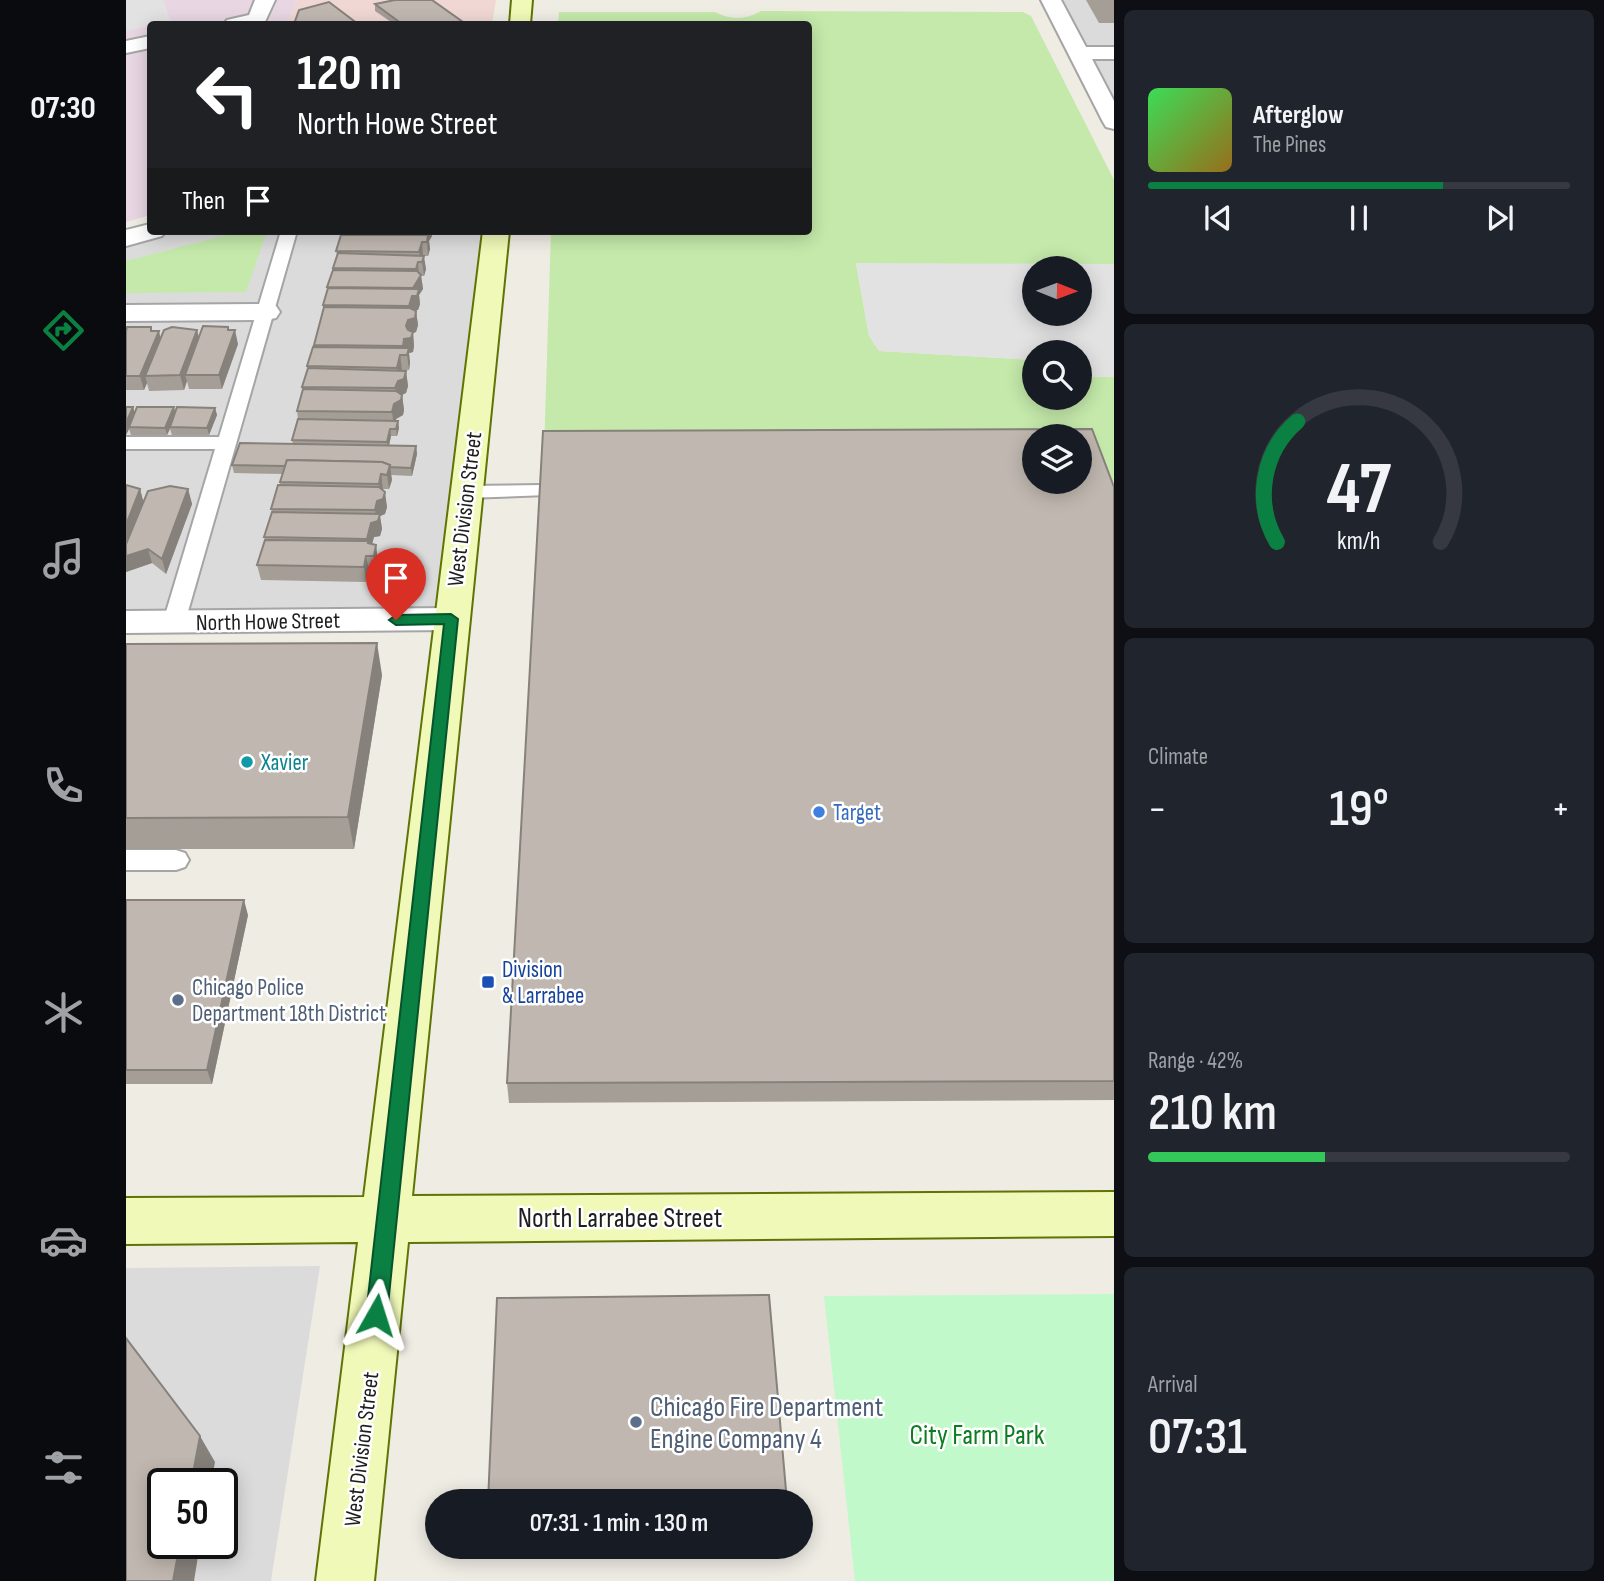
<!DOCTYPE html>
<html lang="en">
<head>
<meta charset="utf-8">
<style>
	:root { --surface:#171b24; --page:#20242c; --text:#f1f3f6; --muted:#9ea1a6; --line:#363941; --accent:#0b8043 }
	body { margin:0; font-family:"Sofia Sans Condensed",sans-serif; background:var(--page); color:var(--text); height:100vh; display:flex; flex-direction:column; font-size:26px; white-space:nowrap }
	* { box-sizing:border-box; margin:0 }
	p { font-size:23px; color:var(--muted) }
	.icon { flex:none; width:38px; height:38px; fill:none; stroke:currentColor; stroke-width:2; stroke-linecap:round; stroke-linejoin:round }
	.map { position:relative; flex:1; overflow:hidden }
	.drawer { display:flex; flex-direction:column; gap:10px; padding:10px; background:#0d0f14; width:490px }
	.drawer>* { flex:none }
	.guide { position:absolute; left:21px; top:21px; width:665px; height:214px; border-radius:7px; box-shadow:0 4px 18px #0003; background:#202124; color:#fff; overflow:hidden }
	.needle { width:46px; rotate:91deg }
	.tools { position:absolute; left:896px; top:256px; display:grid; gap:14px }
	.tools a { display:grid; place-items:center; width:70px; height:70px; border-radius:50%; background:var(--surface); box-shadow:0 4px 18px #0003; font-size:35px }
	.speed { position:absolute; left:21px; top:1468px; display:flex; gap:14px; font-size:35px; font-weight:700; text-align:center }
	.speed>* { display:grid; place-content:center; width:91px; height:91px; border-radius:50%; background:var(--surface); box-shadow:0 4px 18px #0003; line-height:1 }
	.speed .limit { border:4px solid #111; border-radius:10px; background:#fff; color:#111 }
	.pin { position:absolute; display:grid; place-items:center; width:60px; height:60px; color:#fff; margin:-72px -30px; border-radius:50% 50% 50% 0; rotate:-45deg; box-shadow:0 0 7px #0007 }
	.pin .icon { rotate:45deg }
	.me { position:absolute; width:77px; margin:-38px; rotate:6deg; stroke-linejoin:round; filter:drop-shadow(0 0 5px #0008) }
	.turn { display:flex; align-items:center; gap:24px; height:147px; padding:0 35px; font-size:32px }
	.turn .icon { width:91px; height:91px; stroke-width:2.5 }
	.turn b { display:block; font-size:49px; line-height:60px }
	.then { display:flex; align-items:center; height:66px; padding:0 35px; background:#0003; gap:14px; font-size:26px }
	.big { font-size:52px; font-weight:600; line-height:1.1 }
	.drawer .card { flex:1; display:flex; flex-direction:column; justify-content:center; gap:10px; min-width:0; padding:0 24px; border-radius:10px; background:var(--page) }
	.drawer .dial { align-items:center; gap:0 }
	.dial svg { height:182px; overflow:visible; fill:none; stroke:var(--line); stroke-width:7; stroke-linecap:round; text-anchor:middle }
	.dial text { fill:var(--text); stroke:none }
	.song { display:flex; align-items:center; gap:21px }
	.cover { width:84px; height:84px; border-radius:10px; background:linear-gradient(135deg,hsl(130 70% 55%),hsl(40 70% 35%)) }
	.played { height:7px; border-radius:4px; background:linear-gradient(90deg,var(--accent) 70%,var(--line) 70%) }
	.keys { display:flex; justify-content:space-around; direction:ltr }
	.heat { display:flex; justify-content:space-between; align-items:center; font-size:38px; direction:ltr }
	.charge { height:10px; border-radius:5px; background:linear-gradient(90deg,#34c759 42%,var(--line) 0) }
	.trip { position:absolute; left:299px; top:1489px; width:388px; height:70px; border-radius:35px; background:var(--surface); box-shadow:0 4px 18px #0003; font-weight:600; line-height:70px; text-align:center }
	main { display:flex; flex:1; min-height:0 }
	.tabs { display:flex; flex-direction:column; width:126px; justify-content:space-around; align-items:center; background:#090b0e; color:var(--muted) }
	.tabs .icon { width:49px; height:49px }
	.tabs .on { color:var(--accent) }
	.tabs b { font-size:32px; color:var(--text) }
	.map>svg:first-child { display:block }
	.residential { fill:#dcdbdb; fill-rule:evenodd }
	.commercial { fill:#f0d7d3 }
	.industrial { fill:#e8d6e3 }
	.grass { fill:#c4e9aa }
	.park { fill:#c1f9ca }
	.parking { fill:#e2e2e2; fill-rule:evenodd }
	.lines { fill:none; stroke-linecap:round; stroke-linejoin:round }
	.lane-casing { stroke:#a5a5a5; stroke-width:4 }
	.street-casing { stroke:#a5a5a5; stroke-width:4 }
	.secondary-casing { stroke:#5f7405; stroke-width:4 }
	.lane { fill:#fff; fill-rule:evenodd }
	.street { fill:#fff; fill-rule:evenodd }
	.secondary { fill:#f0f9b8; fill-rule:evenodd }
	.wall { fill:#a59e97 }
	.shaded-wall { fill:#86817b }
	.building { fill:#c0b8b0; stroke:#86817b; stroke-width:2; fill-rule:evenodd }
	.route { fill:#0b8043; stroke:#07532c; stroke-width:2 }
	.culture-dot { fill:#0f9aa8; stroke:#fff; stroke-width:2.5 }
	.shop-dot { fill:#3f7fe0; stroke:#fff; stroke-width:2.5 }
	.transit-dot { fill:#1a4fb4; stroke:#fff; stroke-width:2.5 }
	.service-dot { fill:#5c6f8a; stroke:#fff; stroke-width:2.5 }
	.labels { text-anchor:middle; stroke-width:5; stroke-linejoin:round; paint-order:stroke }
	.street-label { font-size:23px; fill:#1e1e1e; stroke:#fff }
	.culture-label { font-size:23px; fill:#0d838f; stroke:#fff; text-anchor:start }
	.shop-label { font-size:23px; fill:#366cbe; stroke:#fff; text-anchor:start }
	.transit-label { font-size:23px; fill:#164399; stroke:#fff; text-anchor:start }
	.service-label { font-size:23px; fill:#4e5e75; stroke:#fff; text-anchor:start }
	.near-street-label { font-size:28px; fill:#1e1e1e; stroke:#fff }
	.near-service-label { font-size:28px; fill:#4e5e75; stroke:#fff; text-anchor:start }
	.near-park-label { font-size:28px; fill:#0c7c1f; stroke:#fff }
</style>
</head>
<body>
<main>
<nav class="tabs">
<b>07:30</b>
<svg class="icon on" aria-label="directions" viewBox="0 0 24 24"><path d="M12 3l9 9-9 9-9-9zM9 14v-3h6M13 9l2 2-2 2"/></svg>
<svg class="icon" aria-label="music" viewBox="0 0 24 24"><path d="M9 18V5l10-2v13"/><circle cx="6" cy="18" r="3"/><circle cx="16" cy="16" r="3"/></svg>
<svg class="icon" aria-label="phone" viewBox="0 0 24 24"><path d="M5 4h4l2 5-3 2q2 4 5 5l2-3 5 2v4C11 20 4 13 5 4z"/></svg>
<svg class="icon" aria-label="climate" viewBox="0 0 24 24"><path d="M12 3v18M4 7l16 10M4 17L20 7"/></svg>
<svg class="icon" aria-label="car" viewBox="0 0 24 24"><path d="M5 17H2v-5l4-1 3-4h7l3 4 3 1v5h-3M9 17h6M6 11h13"/><circle cx="7" cy="17" r="2"/><circle cx="17" cy="17" r="2"/></svg>
<svg class="icon" aria-label="filters" viewBox="0 0 24 24"><path d="M4 7h16M4 17h16"/><circle cx="9" cy="7" r="2"/><circle cx="15" cy="17" r="2"/></svg>
</nav>
<div class="map">
<svg width="988" height="1581" viewBox="0 0 988 1581">
	<rect width="100%" height="100%" fill="#efece4"/>
	<g class="residential">
		<polygon points="933,0 988,0 988,99"/>
		<polygon points="27,231 370,231 325,619 0,623 0,238"/>
		<path d="M194 1266 145 1581H0V1268ZM37 1484H96V1544H37Z"/>
	</g>
	<polygon class="commercial" points="171,0 370,0 366,24 161,24"/>
	<polygon class="industrial" points="0,0 171,0 161,24 24,24 24,215 0,222"/>
	<g class="grass">
		<path d="M635 11 897 12 905 16 988 180V264H730L743 336 753 351 908 360V397H954V377H988V492L954 436 418 451 425 231H682V24H432L433 12H589C605 20 619 20 635 11Z"/>
		<polygon points="116,231 141,231 120,292 0,293 0,261"/>
	</g>
	<polygon class="park" points="988,1294 988,1581 729,1581 698,1296"/>
	<g class="parking">
		<polygon points="0,0 37,0 45,21 0,31"/>
		<path d="M730 263 988 264V377H954V352H908V360L753 351 743 336ZM908 268H954V313H908Z"/>
	</g>
	<g class="lines">
		<g class="lane-casing">
			<g id="lane">
				<polygon points="155,231 171,231 59,622 56,627 48,629 40,627 37,622 89,449 0,449 0,437 93,437"/>
				<polygon points="415,485 422,487 425,491 422,495 340,498 333,496 330,492 333,488 340,486"/>
				<polygon points="0,850 50,850 59,853 63,860 59,867 50,870 0,870"/>
			</g>
		</g>
		<g class="street-casing">
			<g id="street">
				<polygon points="129,0 149,0 138,24 98,24 101,20 123,15"/>
				<polygon points="915,0 935,0 960,47 988,47 988,59 966,59 988,101 988,129 980,127 977,122"/>
				<polygon points="24,36 24,48 0,53 0,41"/>
				<polygon points="24,224 24,231 40,231 36,236 0,246 0,230"/>
				<polygon points="140,304 150,306 154,312 150,318 140,320 0,321 0,305"/>
				<polygon points="325,608 337,611 342,619 337,627 325,630 0,633 0,611"/>
			</g>
		</g>
		<g class="secondary-casing">
			<g id="secondary">
				<polygon points="386,0 406,0 404,24 384,24"/>
				<polygon points="357,231 383,231 286,1196 988,1192 988,1236 282,1242 248,1581 190,1581 232,1242 0,1244 0,1198 238,1197"/>
			</g>
		</g>
		<use href="#lane" class="lane"/>
		<use href="#street" class="street"/>
		<use href="#secondary" class="secondary"/>
	</g>
	<g class="wall">
		<polygon points="960,0 988,0 988,23 973,23"/>
		<polygon points="249,4 337,22 338,24 268,24 249,11"/>
		<polygon points="216,231 305,231 306,236 303,241 304,249 302,256 297,256 300,269 298,276 295,276 297,289 293,295 294,304 292,310 289,310 290,311 292,325 290,332 287,333 288,346 287,352 283,353 284,363 283,370 276,370 276,371 280,371 282,386 280,393 276,395 278,410 277,415 270,419 270,421 272,421 273,428 271,436 265,436 263,446 290,446 291,454 286,476 265,475 266,480 263,489 257,489 261,507 259,514 254,516 256,529 254,536 248,537 246,544 252,560 250,571 243,570 240,582 135,580 131,565 139,540 138,537 146,512 145,509 154,485 154,482 157,474 108,473 106,465 167,444 166,440 172,419 171,411 177,390 176,387 188,347 197,309 197,305 202,290 201,287 207,270 211,255 210,251"/>
		<polygon points="71,330 73,337 103,330 112,344 96,389 63,389 61,381 58,390 23,391 21,383 18,390 0,390 0,331 26,331 35,338"/>
		<polygon points="7,407 9,413 49,413 89,408 91,415 83,435 46,435 44,429 41,435 5,435 3,429 0,435"/>
		<polygon points="0,485 14,489 17,501 62,489 66,504 40,574 26,563 0,572"/>
		<polygon points="988,487 988,1100 383,1103 381,1083"/>
		<polygon points="0,644 256,675 228,849 0,849"/>
		<polygon points="0,900 122,915 86,1084 0,1084"/>
		<polygon points="361,1547 662,1547 662,1549 362,1553"/>
	</g>
	<g class="shaded-wall">
		<polygon points="299,231 305,231 306,236 303,241 304,249 302,256 301,242 298,242 297,234"/>
		<polygon points="296,242 297,255 295,262 293,252"/>
		<polygon points="298,256 300,269 298,276 296,262"/>
		<polygon points="292,262 293,276 295,275 297,289 293,295 294,304 292,310 287,310 290,311 292,325 290,332 287,333 288,346 287,352 283,353 284,363 283,370 281,355 278,355 277,346 280,326 282,320 285,319 283,306 286,296 288,296 287,288 291,281 290,269"/>
		<polygon points="25,327 29,340 33,331 36,345 19,376 21,383 18,390 14,376"/>
		<polygon points="102,327 105,342 109,330 112,344 96,389 93,375"/>
		<polygon points="71,330 74,344 59,375 61,381 58,390 54,375"/>
		<polygon points="274,355 276,370 273,381 280,371 282,386 280,393 273,396 276,395 278,410 277,415 270,419 268,427 266,412 268,404 271,402 269,388 273,381 271,368"/>
		<polygon points="7,407 9,415 3,427 3,429 0,435 0,423"/>
		<polygon points="48,407 50,415 41,435 39,428"/>
		<polygon points="89,408 91,415 83,435 81,428"/>
		<polygon points="272,421 273,428 271,436 270,429"/>
		<polygon points="264,429 265,436 262,450 261,442"/>
		<polygon points="290,446 291,454 286,476 285,468"/>
		<polygon points="264,465 266,480 263,489 261,475"/>
		<polygon points="255,474 257,489 255,499 253,484"/>
		<polygon points="14,489 18,504 0,551 0,525"/>
		<polygon points="62,489 66,504 40,574 36,559"/>
		<polygon points="259,492 261,507 259,514 254,516 256,529 254,536 248,537 244,551 245,558 241,539 245,523 250,522 249,510 251,501"/>
		<polygon points="250,545 252,560 250,571 248,556"/>
		<polygon points="22,549 26,563 0,572 0,556"/>
		<polygon points="240,556 243,570 240,582 238,567"/>
		<polygon points="251,643 256,675 228,849 222,817"/>
		<polygon points="118,900 122,915 86,1084 81,1070"/>
		<polygon points="74,1436 89,1462 85,1484 65,1484"/>
		<polygon points="54,1544 74,1544 68,1581 47,1581"/>
	</g>
	<g class="building">
		<polygon points="269,0 306,0 337,22 327,24 276,24 249,4"/>
		<polygon points="203,2 232,24 168,24 173,10"/>
		<polygon points="216,231 299,231 297,234 215,233"/>
		<polygon points="215,235 302,235 301,242 296,242 293,252 210,251"/>
		<polygon points="212,253 298,256 296,262 292,262 290,269 207,268"/>
		<polygon points="207,270 291,271 295,275 287,288 201,287"/>
		<polygon points="202,288 293,289 291,296 286,296 283,306 197,305"/>
		<polygon points="198,307 284,308 290,311 289,318 282,320 280,326 282,330 287,332 285,338 278,339 277,346 188,345"/>
		<polygon points="77,326 102,327 102,330 109,330 93,375 59,375"/>
		<polygon points="1,327 25,327 25,331 33,331 14,376 0,376 0,331"/>
		<polygon points="46,327 71,330 54,375 19,376 38,330"/>
		<polygon points="187,347 283,348 281,355 274,355 271,368 181,366"/>
		<polygon points="182,368 280,371 278,379 272,381 269,388 176,387"/>
		<polygon points="177,389 270,391 276,395 275,400 268,404 266,412 171,411"/>
		<polygon points="0,407 7,407 0,423"/>
		<polygon points="11,407 48,407 39,428 3,427"/>
		<polygon points="51,407 89,408 81,428 44,427"/>
		<polygon points="172,419 272,421 270,429 264,429 261,442 166,440"/>
		<path d="M966 429 988 487V1081L381 1083 417 431ZM908 436H954V481H908Z"/>
		<polygon points="114,443 290,446 285,468 263,467 264,465 256,462 161,460 159,466 106,465"/>
		<polygon points="161,460 256,462 264,465 261,475 255,474 253,484 154,482"/>
		<polygon points="0,485 14,489 0,525"/>
		<polygon points="152,485 253,487 259,492 257,499 251,501 249,510 145,509"/>
		<polygon points="44,486 62,489 36,559 22,549 0,556 0,544 22,491"/>
		<polygon points="146,512 254,514 252,521 245,523 241,539 138,537"/>
		<polygon points="139,540 243,541 242,543 250,545 248,556 240,556 238,567 131,565"/>
		<polygon points="251,643 222,817 0,818 0,644"/>
		<polygon points="0,900 118,900 81,1070 0,1070"/>
		<polygon points="643,1295 661,1502 362,1502 371,1298"/>
		<polygon points="0,1338 74,1436 65,1484 37,1484 37,1544 54,1544 47,1581 0,1581"/>
	</g>
	<polygon class="route" points="325,614 332,619 261,1315 258,1322 250,1325 243,1322 240,1315 318,624 270,625 263,620 270,615"/>
	<circle class="culture-dot" cx="121" cy="762" r="7"/>
	<circle class="shop-dot" cx="693" cy="812" r="7"/>
	<rect class="transit-dot" x="355" y="975" width="14" height="14" rx="3.5"/>
	<g class="service-dot">
		<circle cx="52" cy="1000" r="7"/>
		<circle cx="510" cy="1422" r="7"/>
	</g>
	<g class="labels">
		<g class="street-label">
			<text transform="translate(338 509) rotate(-83)" y="8">West Division Street</text>
			<text transform="translate(142 621) rotate(-1)" y="8">North Howe Street</text>
			<text transform="translate(235 1449) rotate(-83)" y="8">West Division Street</text>
		</g>
		<g class="culture-label">
			<text x="135" y="770">Xavier</text>
		</g>
		<g class="shop-label">
			<text x="707" y="820">Target</text>
		</g>
		<g class="transit-label">
			<text x="376" y="977">Division<tspan x="376" dy="26">&amp; Larrabee</tspan></text>
		</g>
		<g class="service-label">
			<text x="66" y="995">Chicago Police<tspan x="66" dy="26">Department 18th District</tspan></text>
		</g>
		<g class="near-street-label">
			<text x="494" y="1227">North Larrabee Street</text>
		</g>
		<g class="near-service-label">
			<text x="524" y="1416">Chicago Fire Department<tspan x="524" dy="32">Engine Company 4</tspan></text>
		</g>
		<g class="near-park-label">
			<text x="851" y="1444">City Farm Park</text>
		</g>
	</g>
</svg>
<div class="tools">
<a><svg class="needle" viewBox="-14 -14 28 28"><path d="M0-13l5 13h-10z" fill="#e53935"/><path d="M0 13l5-13h-10z" fill="#9ea1a6"/></svg></a>
<a><svg class="icon" aria-label="search" viewBox="0 0 24 24"><circle cx="10" cy="10" r="6"/><path d="M15 15l6 6"/></svg></a>
<a><svg class="icon" aria-label="layers" viewBox="0 0 24 24"><path d="M12 4l9 5-9 5-9-5zM3 14l9 5 9-5"/></svg></a>
</div>
<div class="speed"><div class="limit">50</div></div>
<div class="pin" style="left:270px;top:620px;background:#d93025"><svg class="icon" aria-label="arrive" viewBox="0 0 24 24"><path d="M6 21V4h12l-3 4 3 4H6"/></svg></div>
<svg class="me" style="left:250px;top:1315px" viewBox="-20 -20 40 40"><path d="M0-17L14 15 0 8-14 15z" fill="#0b8043" stroke="#fff" stroke-width="4"/></svg>
<div class="trip">07:31 · 1 min · 130 m</div>
<div class="guide">
<div class="turn"><svg class="icon" aria-label="left" viewBox="0 0 24 24"><path d="M17 20v-9H6M10 6l-5 5 5 5"/></svg><div><b>120 m</b>North Howe Street</div></div>
<div class="then">Then<svg class="icon" aria-label="arrive" viewBox="0 0 24 24"><path d="M6 21V4h12l-3 4 3 4H6"/></svg></div>
</div>
</div>
<section class="drawer">
<div class="card">
<div class="song"><i class="cover"></i><div><b>Afterglow</b><p>The Pines</p></div></div>
<div class="played"></div>
<div class="keys"><svg class="icon" aria-label="previous" viewBox="0 0 24 24"><path d="M18 5L8 12l10 7zM5 5v14"/></svg><svg class="icon" aria-label="pause" viewBox="0 0 24 24"><path d="M8 5v14M16 5v14"/></svg><svg class="icon" aria-label="next" viewBox="0 0 24 24"><path d="M6 5l10 7-10 7zM19 5v14"/></svg></div>
</div>
<div class="card dial"><svg viewBox="0 0 100 80">
<path d="M14 69A42 42 0 1 1 86 69"/>
<path d="M14 69A42 42 0 0 1 23 16" stroke="#0b8043"/>
<text x="50" y="56" font-size="32" font-weight="700">47</text>
<text x="50" y="72" font-size="11">km/h</text>
</svg></div>
<div class="card"><p>Climate</p>
<div class="heat"><a>−</a><b class="big">19°</b><a>+</a></div>
</div>
<div class="card"><p>Range · 42%</p><b class="big">210 km</b><div class="charge"></div></div>
<div class="card"><p>Arrival</p><b class="big">07:31</b></div>
</section>
</main>
</body>
</html>
